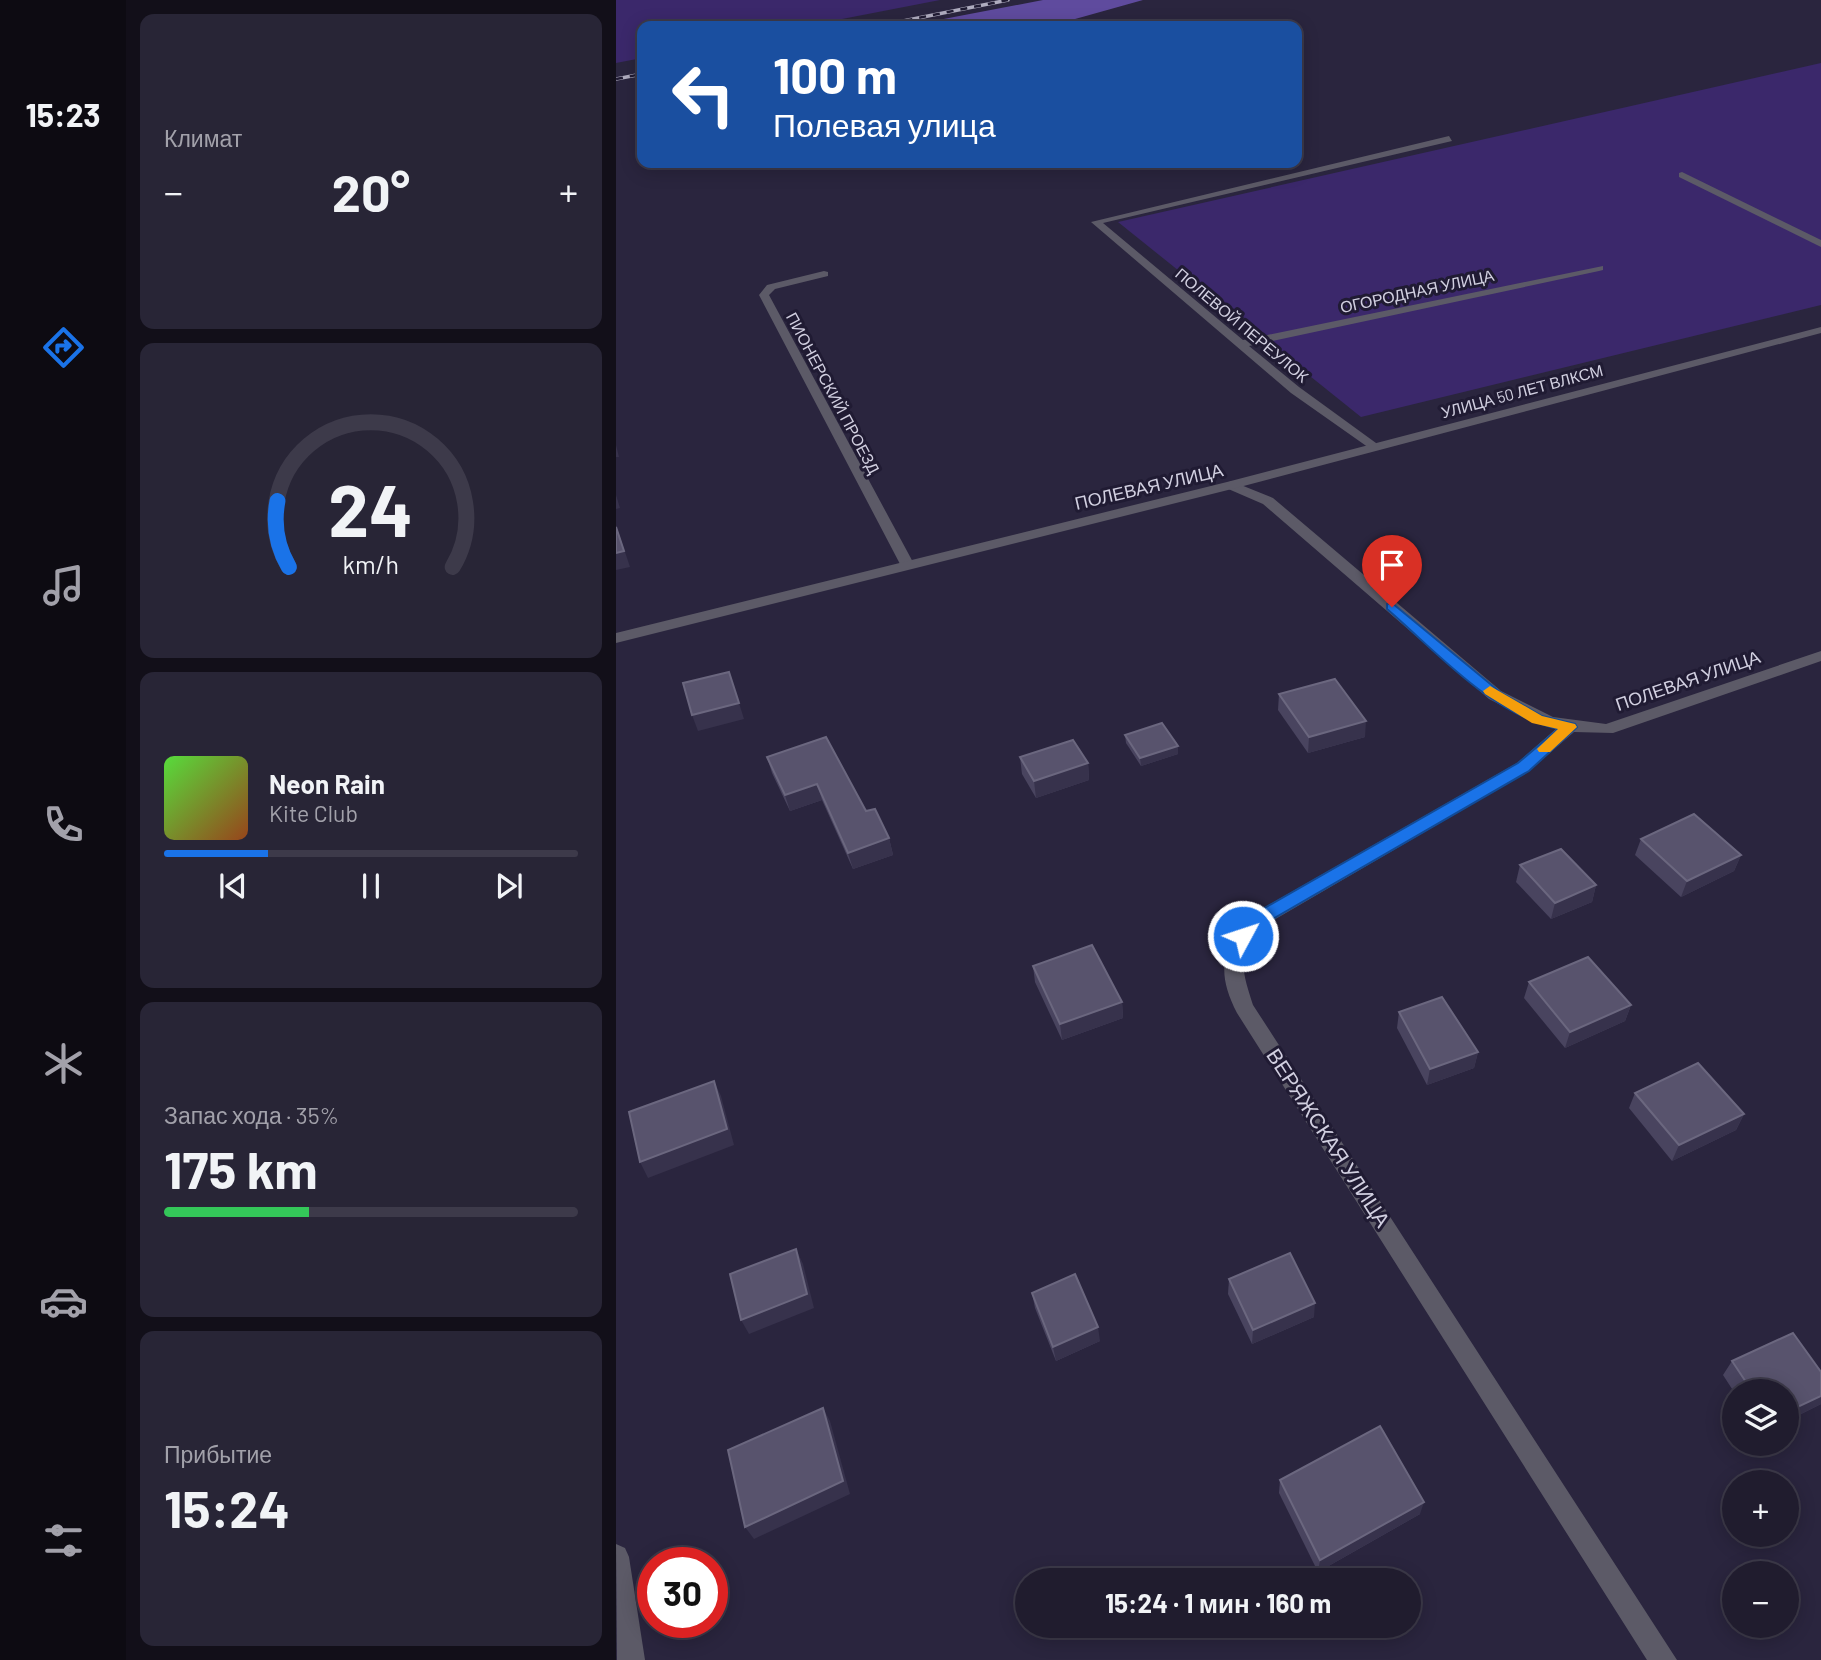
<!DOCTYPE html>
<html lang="ru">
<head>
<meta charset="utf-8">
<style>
	:root { --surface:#201c2e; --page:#282536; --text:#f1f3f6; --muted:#a2a1aa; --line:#3d3a4a; --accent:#1a73e8 }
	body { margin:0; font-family:Barlow,sans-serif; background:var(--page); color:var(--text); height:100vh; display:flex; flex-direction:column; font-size:26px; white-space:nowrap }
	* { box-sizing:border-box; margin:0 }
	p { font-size:23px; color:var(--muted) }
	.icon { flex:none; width:38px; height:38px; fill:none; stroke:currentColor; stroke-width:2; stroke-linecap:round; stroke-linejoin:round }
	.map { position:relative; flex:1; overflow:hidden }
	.panel { display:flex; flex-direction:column; gap:14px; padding:14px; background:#120f19; width:490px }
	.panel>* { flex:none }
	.banner { position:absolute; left:21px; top:21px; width:665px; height:147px; border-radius:14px; box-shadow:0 4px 18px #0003,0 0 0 2px var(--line); background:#1a4fa0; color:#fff; overflow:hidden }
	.buttons { position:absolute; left:1106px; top:1379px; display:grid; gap:14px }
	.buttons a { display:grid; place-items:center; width:77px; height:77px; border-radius:50%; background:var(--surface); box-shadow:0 4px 18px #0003,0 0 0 2px var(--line); font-size:35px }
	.speed { position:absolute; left:21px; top:1547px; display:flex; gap:14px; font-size:35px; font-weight:700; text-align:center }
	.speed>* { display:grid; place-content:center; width:91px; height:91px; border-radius:50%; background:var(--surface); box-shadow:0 4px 18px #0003,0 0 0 2px var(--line); line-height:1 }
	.speed .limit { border:10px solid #d22; background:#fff; color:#111 }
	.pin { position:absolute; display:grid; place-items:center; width:60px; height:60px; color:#fff; margin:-72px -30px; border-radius:50% 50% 50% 0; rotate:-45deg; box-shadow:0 0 7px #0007 }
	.pin .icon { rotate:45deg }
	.me { position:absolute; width:77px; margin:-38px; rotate:50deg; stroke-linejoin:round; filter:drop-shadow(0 0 5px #0008) }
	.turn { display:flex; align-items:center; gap:24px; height:147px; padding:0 21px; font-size:32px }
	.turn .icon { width:91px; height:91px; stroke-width:2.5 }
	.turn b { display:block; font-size:49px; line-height:60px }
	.big { font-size:52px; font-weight:700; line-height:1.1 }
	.panel .widget { flex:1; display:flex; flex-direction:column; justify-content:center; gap:10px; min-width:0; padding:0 24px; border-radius:14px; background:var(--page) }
	.panel .dial { align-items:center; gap:0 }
	.dial svg { height:182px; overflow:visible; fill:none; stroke:var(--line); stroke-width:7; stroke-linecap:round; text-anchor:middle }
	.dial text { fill:var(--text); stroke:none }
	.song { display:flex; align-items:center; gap:21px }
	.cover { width:84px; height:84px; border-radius:10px; background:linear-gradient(135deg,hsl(110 70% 55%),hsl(20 70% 35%)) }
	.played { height:7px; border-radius:4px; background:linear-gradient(90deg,var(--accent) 25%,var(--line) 25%) }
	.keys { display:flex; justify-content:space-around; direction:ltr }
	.heat { display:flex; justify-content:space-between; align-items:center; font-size:38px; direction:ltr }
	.charge { height:10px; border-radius:5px; background:linear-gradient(90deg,#34c759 35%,var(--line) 0) }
	.trip { position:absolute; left:399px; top:1568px; width:406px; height:70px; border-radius:35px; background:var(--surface); box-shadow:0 4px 18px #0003,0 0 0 2px var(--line); font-weight:700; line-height:70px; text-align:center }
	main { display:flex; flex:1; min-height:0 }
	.tab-bar { display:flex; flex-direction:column; width:126px; justify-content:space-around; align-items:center; background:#0d0b12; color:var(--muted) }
	.tab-bar .icon { width:49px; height:49px }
	.tab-bar .on { color:var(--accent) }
	.tab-bar b { font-size:32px; color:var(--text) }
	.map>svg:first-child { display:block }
	.green { fill:#3b286b }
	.forest { fill:#5f4b9e }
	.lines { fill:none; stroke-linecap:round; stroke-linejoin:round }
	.minor { fill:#5c5a67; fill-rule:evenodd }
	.tertiary { fill:#5c5a67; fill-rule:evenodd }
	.rail-casing { stroke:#afacbf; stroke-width:3.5 }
	.rail { stroke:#201b33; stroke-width:2.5; stroke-dasharray:7; stroke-linecap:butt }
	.wall { fill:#49445f }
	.shaded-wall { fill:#37324c }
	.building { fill:#58536d; stroke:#6b677f; stroke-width:2 }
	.route { fill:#1a73e8; stroke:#114b97; stroke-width:2 }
	.slow { fill:#f59e0b }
	.labels { text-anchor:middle; stroke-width:6; stroke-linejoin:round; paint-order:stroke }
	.far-street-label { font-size:16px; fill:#d1cfe0; stroke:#201b33 }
	.street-label { font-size:18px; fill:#d1cfe0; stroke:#201b33 }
	.near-street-label { font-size:21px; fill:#d1cfe0; stroke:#201b33 }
</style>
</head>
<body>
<main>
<nav class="tab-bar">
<b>15:23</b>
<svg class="icon on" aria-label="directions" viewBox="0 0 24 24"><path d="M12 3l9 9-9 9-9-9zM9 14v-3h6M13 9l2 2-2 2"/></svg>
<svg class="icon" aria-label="music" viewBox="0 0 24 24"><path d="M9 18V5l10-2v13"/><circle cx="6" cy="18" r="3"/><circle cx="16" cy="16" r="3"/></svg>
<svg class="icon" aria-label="phone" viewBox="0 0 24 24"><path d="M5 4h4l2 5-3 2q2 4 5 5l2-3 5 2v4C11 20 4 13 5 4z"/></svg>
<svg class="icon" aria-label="climate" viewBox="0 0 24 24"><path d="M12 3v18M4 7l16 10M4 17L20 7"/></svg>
<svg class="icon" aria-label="car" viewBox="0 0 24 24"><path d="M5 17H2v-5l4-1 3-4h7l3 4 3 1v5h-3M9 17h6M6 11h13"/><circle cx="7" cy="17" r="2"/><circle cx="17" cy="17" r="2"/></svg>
<svg class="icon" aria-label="filters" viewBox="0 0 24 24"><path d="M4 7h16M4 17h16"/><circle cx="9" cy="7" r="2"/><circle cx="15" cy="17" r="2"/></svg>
</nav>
<section class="panel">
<div class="widget"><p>Климат</p>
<div class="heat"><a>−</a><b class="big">20°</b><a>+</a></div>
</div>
<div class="widget dial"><svg viewBox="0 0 100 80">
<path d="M14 69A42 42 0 1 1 86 69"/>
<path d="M14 69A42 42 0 0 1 9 40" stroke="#1a73e8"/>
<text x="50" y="56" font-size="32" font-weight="700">24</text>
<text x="50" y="72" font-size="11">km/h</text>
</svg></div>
<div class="widget">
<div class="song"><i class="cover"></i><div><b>Neon Rain</b><p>Kite Club</p></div></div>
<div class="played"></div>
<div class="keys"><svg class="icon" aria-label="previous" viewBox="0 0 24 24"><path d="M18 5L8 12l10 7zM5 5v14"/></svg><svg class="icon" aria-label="pause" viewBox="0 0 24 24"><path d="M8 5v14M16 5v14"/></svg><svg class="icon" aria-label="next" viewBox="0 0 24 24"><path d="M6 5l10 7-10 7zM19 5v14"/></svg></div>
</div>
<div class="widget"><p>Запас хода · 35%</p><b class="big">175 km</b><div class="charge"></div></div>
<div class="widget"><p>Прибытие</p><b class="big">15:24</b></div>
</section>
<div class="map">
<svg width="1205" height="1660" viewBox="0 0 1205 1660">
	<rect width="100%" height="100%" fill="#2a253e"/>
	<g class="green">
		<polygon points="0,0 324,0 190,26 26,26 26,58 0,63"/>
		<polygon points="1205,63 1205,305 745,417 502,222"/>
	</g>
	<polygon class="forest" points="427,0 527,0 452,21 421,26 291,26"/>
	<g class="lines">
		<g class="minor">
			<polygon points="833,136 836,141 487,223 627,340 987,266 987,270 983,271 633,346 683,387 760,443 760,449 756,450 675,393 475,222"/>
			<polygon points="1066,172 1205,240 1205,247 1063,177 1063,173"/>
			<polygon points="208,271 212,272 212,276 159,289 153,295 298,564 296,567 286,567 284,564 143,295 151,285"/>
			<path d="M615 481 657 498 885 691 937 717 990 724 1205 651V661L997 733 958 732 913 771 644 928C621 959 626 970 637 1005L1061 1660H1031L621 1013C601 974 605 952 630 918L901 763 941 728 914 720 873 699 647 504 610 488 608 485Z"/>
			<polygon points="0,1544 9,1548 13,1557 29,1660 1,1660"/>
		</g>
		<polygon class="tertiary" points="1205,327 1205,333 620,488 0,643 0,633 611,482"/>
		<g class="rail-casing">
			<g id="rail">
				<polyline points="262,26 392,0"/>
				<polyline points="0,79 26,74"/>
			</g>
		</g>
		<use href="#rail" class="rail"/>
	</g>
	<g class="wall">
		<polygon points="663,694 749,737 692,753 662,710"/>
		<polygon points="509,735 562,746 562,754 525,766 510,743"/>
		<polygon points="151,757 250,811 273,838 277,855 237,869 206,800 174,811 156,773"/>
		<polygon points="404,757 472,763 473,780 420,798 406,774"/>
		<polygon points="1025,839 1125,855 1118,871 1065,897 1019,855"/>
		<polygon points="904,865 980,885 976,902 935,919 900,882"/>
		<polygon points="417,966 506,1002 507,1018 446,1040 419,982"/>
		<polygon points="913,982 1015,1005 1009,1021 949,1048 908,998"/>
		<polygon points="783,1012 862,1052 858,1068 811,1085 781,1028"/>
		<polygon points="1019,1093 1128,1114 1120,1130 1056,1161 1013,1108"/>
		<polygon points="613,1279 698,1317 636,1344 612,1294"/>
		<polygon points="416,1293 484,1341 440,1361 419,1308"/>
		<polygon points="1116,1361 1205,1372 1205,1404 1171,1421 1171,1391 1118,1392 1107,1375"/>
		<polygon points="664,1480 804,1514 702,1572 663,1493"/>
	</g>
	<g class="shaded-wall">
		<polygon points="0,445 3,457 0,457"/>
		<polygon points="0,495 4,508 0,509"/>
		<polygon points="0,525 14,567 0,570"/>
		<polygon points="123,703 128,719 82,731 76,715"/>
		<polygon points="750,721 749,737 692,753 693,737"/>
		<polygon points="562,746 562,754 525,766 524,758"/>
		<polygon points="472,763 473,780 420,798 418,781"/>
		<polygon points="201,784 206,800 174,811 169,795"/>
		<polygon points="273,838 277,855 237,869 232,853"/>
		<polygon points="1125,855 1118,871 1065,897 1071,881"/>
		<polygon points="980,885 976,902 935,919 939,903"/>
		<polygon points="506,1002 507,1018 446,1040 444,1024"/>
		<polygon points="1015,1005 1009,1021 949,1048 954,1032"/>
		<polygon points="862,1052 858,1068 811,1085 814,1069"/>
		<polygon points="98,1081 105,1096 118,1145 32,1178 24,1162"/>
		<polygon points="1128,1114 1120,1130 1056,1161 1063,1145"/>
		<polygon points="180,1249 187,1264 198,1308 133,1334 125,1320"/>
		<polygon points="699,1303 698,1317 636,1344 637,1330"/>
		<polygon points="482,1327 484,1341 440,1361 437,1347"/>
		<polygon points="1205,1396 1205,1404 1171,1421 1171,1412"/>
		<polygon points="207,1408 214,1421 234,1494 138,1539 129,1527"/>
		<polygon points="808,1502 804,1514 702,1572 704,1560"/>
	</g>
	<g class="building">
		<polygon points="0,527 8,551 0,553"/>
		<polygon points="113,672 123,703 76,715 67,683"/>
		<polygon points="719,679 750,721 693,737 663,694"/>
		<polygon points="546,723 562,746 524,758 509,735"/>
		<polygon points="210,737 250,811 259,809 273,838 232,853 201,784 169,795 151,757"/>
		<polygon points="457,740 472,763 418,781 404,757"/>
		<polygon points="1078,814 1125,855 1071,881 1025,839"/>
		<polygon points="945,849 980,885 939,903 904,865"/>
		<polygon points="476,945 506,1002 444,1024 417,966"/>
		<polygon points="972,957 1015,1005 954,1032 913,982"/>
		<polygon points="826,997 862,1052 814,1069 783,1012"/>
		<polygon points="1082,1063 1128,1114 1063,1145 1019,1093"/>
		<polygon points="98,1081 111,1129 24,1162 13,1112"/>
		<polygon points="180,1249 191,1294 125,1320 114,1274"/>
		<polygon points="674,1253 699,1303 637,1330 613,1279"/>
		<polygon points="459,1274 482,1327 437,1347 416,1293"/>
		<polygon points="1177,1333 1205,1372 1205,1396 1171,1412 1171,1391 1136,1391 1116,1361"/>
		<polygon points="207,1408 227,1481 129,1527 112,1450"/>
		<polygon points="764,1426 808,1502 704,1560 664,1480"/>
	</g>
	<path class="route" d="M776 603 884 692 926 716 959 724 961 727 913 771 643 927 633 940H621L619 936 631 918 902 763 942 729C874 713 823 654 771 609V604Z"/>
	<polygon class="slow" points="874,686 926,716 959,724 961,727 934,752 923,752 921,749 942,729 916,723 869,694 867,691"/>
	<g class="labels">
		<g class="far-street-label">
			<text transform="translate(801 291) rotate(-12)" y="6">ОГОРОДНАЯ УЛИЦА</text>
			<text transform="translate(626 325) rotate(40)" y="6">ПОЛЕВОЙ ПЕРЕУЛОК</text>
			<text transform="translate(906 391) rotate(-15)" y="6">УЛИЦА 50 ЛЕТ ВЛКСМ</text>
			<text transform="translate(217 393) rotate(62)" y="6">ПИОНЕРСКИЙ ПРОЕЗД</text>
		</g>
		<g class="street-label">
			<text transform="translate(533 487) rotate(-13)" y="6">ПОЛЕВАЯ УЛИЦА</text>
			<text transform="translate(1072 681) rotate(-19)" y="6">ПОЛЕВАЯ УЛИЦА</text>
		</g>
		<g class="near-street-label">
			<text transform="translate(712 1138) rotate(57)" y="7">ВЕРЯЖСКАЯ УЛИЦА</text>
		</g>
	</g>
</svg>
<div class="buttons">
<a><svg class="icon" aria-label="layers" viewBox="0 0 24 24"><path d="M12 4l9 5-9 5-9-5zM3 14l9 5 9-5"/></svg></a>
<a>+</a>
<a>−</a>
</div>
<div class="speed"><div class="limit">30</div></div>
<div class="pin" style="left:776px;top:607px;background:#d93025"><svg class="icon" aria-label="arrive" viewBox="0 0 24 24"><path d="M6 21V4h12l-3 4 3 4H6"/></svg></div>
<svg class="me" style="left:627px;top:936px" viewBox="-20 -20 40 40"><circle r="17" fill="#1a73e8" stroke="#fff" stroke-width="3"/><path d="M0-11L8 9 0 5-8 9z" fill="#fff"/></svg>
<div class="trip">15:24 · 1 мин · 160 m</div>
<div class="banner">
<div class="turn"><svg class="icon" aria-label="left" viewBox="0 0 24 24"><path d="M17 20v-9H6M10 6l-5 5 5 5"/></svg><div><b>100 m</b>Полевая улица</div></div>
</div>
</div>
</main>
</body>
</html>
